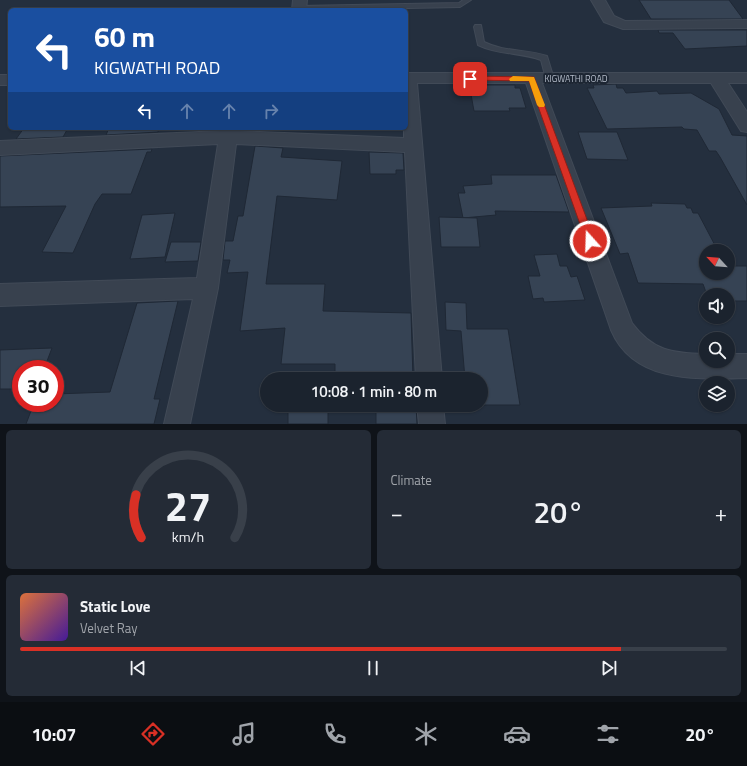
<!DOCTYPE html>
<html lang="en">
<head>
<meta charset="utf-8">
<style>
	:root { --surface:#1b232e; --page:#242b36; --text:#f1f3f6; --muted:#a0a4aa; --line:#39404a; --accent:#d93025 }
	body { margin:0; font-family:"Titillium Web",sans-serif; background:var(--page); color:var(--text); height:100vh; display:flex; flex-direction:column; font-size:15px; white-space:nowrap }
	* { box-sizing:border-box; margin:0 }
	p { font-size:13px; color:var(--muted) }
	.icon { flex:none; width:22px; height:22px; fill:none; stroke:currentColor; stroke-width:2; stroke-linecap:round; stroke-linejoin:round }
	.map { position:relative; height:424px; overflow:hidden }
	.sheet { display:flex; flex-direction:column; gap:6px; padding:6px; background:#0f1319; flex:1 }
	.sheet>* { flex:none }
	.hud { position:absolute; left:8px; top:8px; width:400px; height:122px; border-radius:6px; box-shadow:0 1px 3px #0004,0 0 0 1px var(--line); background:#1a4fa0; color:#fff; overflow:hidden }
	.needle { width:26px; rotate:296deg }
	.tools { position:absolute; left:699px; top:244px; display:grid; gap:8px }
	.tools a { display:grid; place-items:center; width:36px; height:36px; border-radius:50%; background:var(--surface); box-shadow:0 1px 3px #0004,0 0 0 1px var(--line); font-size:20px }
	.speed { position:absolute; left:12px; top:360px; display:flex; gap:8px; font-size:20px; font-weight:700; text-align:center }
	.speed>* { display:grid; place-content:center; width:52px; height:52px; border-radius:50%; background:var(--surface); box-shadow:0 1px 3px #0004,0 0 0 1px var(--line); line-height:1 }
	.speed .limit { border:6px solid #d22; background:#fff; color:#111 }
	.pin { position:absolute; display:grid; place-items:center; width:34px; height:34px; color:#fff; margin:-17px; border-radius:8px; box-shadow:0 2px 6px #0006 }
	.me { position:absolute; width:44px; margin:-22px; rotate:340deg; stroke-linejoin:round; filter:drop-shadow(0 0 3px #0008) }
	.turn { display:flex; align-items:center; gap:14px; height:84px; padding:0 20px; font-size:18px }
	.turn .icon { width:52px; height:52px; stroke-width:2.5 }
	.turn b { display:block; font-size:28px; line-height:34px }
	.lanes { display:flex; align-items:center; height:38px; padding:0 20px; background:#0003; justify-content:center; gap:20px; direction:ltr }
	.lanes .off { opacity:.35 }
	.big { font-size:30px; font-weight:600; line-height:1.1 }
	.sheet .widget { flex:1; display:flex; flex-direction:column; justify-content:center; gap:6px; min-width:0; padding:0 14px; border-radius:6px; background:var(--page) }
	.sheet .dial { align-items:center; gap:0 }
	.dial svg { height:104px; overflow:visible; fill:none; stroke:var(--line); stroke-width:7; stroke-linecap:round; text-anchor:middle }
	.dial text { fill:var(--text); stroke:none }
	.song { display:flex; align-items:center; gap:12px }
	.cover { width:48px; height:48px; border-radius:6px; background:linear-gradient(135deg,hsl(20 70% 55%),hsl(260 70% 35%)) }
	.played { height:4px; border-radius:2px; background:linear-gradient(90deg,var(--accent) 85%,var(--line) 85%) }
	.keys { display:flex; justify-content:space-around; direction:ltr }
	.heat { display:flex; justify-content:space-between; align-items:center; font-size:22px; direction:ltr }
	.sheet .tiles { flex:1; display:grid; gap:6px; grid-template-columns:1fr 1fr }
	.widget:last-child { grid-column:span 2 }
	.trip { position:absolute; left:260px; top:372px; width:228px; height:40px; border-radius:20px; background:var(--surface); box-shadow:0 1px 3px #0004,0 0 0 1px var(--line); font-weight:600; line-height:40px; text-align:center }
	.menu { display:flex; height:64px; justify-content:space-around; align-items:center; background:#0b0e12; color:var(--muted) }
	.menu .icon { width:28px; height:28px }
	.menu .on { color:var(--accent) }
	.menu b { font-size:18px; color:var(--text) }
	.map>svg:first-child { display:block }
	.building { fill:#364354; stroke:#1f2835 }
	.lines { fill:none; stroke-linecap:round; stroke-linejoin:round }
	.service-casing { stroke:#414a57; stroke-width:2 }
	.minor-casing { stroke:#414a57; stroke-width:2 }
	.service { fill:#38414e; fill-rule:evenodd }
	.minor { fill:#38414e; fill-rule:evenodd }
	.route { fill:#d93025; stroke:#8d1f18 }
	.slow { fill:#f59e0b }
	.labels { text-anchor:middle; stroke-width:4; stroke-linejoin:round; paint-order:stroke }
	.far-street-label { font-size:9px; fill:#b4bcc9; stroke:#1d2633 }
</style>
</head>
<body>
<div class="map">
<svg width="747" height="424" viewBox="0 0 747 424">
	<rect width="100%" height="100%" fill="#242f3e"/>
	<g class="building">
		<polygon points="639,0 729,0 743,19 651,19"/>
		<polygon points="658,30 747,30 747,46 685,49 673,33 659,33"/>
		<polygon points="616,84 617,88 623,88 626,93 657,91 659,94 691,93 719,109 732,135 747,136 747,205 720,157 716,151 709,151 697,130 684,129 682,127 607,129 587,88 594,88 593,85"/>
		<polygon points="475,85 515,85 515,88 520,88 526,108 509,108 510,111 474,111 470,89 475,89"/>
		<polygon points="24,128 68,128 63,137 16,139"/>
		<polygon points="109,128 159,128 158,132 106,135"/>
		<polygon points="578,132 617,132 628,160 587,159"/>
		<polygon points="255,146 283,148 281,157 342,161 337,200 277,196 266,284 325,284 323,311 411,313 413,379 335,379 335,364 281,364 285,328 240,331 248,272 227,273 230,260 223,260 225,241 233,241 238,216 243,216"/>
		<polygon points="152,149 151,152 147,152 131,194 102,194 95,204 73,253 42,252 66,206 0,207 0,156"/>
		<polygon points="369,152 403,153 404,170 396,170 396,174 370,174"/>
		<polygon points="491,175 556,175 569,212 495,211 496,215 463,218 458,193 465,193 463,186 492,184"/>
		<polygon points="651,203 685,204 687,208 691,208 693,213 698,213 718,251 706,251 706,273 728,273 728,266 747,266 747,301 728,301 728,295 707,295 703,284 638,283 628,253 620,254 601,208 652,206"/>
		<polygon points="175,213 165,257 130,259 142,215"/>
		<polygon points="439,217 477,218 480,247 441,247"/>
		<polygon points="171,242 201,242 198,261 165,262"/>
		<polygon points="557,254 560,266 567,266 571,277 577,276 585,300 544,302 543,298 533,299 528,276 540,276 534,255"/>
		<polygon points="178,301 154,399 160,399 154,424 26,424 34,403 55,403 55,394 110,392 137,303"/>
		<polygon points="445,302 466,303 467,329 508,329 520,405 481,405 481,379 465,379 461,331 446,330"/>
		<polygon points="52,348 44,369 21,369 21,389 0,389 0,350"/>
		<rect x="288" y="405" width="40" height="19"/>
		<polygon points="376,405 416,405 417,424 376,424"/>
	</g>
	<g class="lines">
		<g class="service-casing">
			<g id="service">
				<polygon points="463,0 471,0 460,7 303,10 296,8 299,6 459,3"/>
				<path d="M475 25H481L484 42C504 52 526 49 547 56L554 79 553 81H547L546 79 541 60C520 52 498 55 478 45L474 27Z"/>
			</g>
		</g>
		<g class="minor-casing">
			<g id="minor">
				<polygon points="293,0 307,0 306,10 292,10"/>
				<polygon points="591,0 605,0 614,16 625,21 747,20 747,28 623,29 604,22"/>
				<path d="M406 73H747V83H728L747 112V132L741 131 711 83H542L632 323C653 351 672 353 706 354V361H728V354H747V378C698 379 634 384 611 330L526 83H417L442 379H416L405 152 236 144 218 288 190 424H164L193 299 0 306V284L197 278 218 144 0 155V141L221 131 222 128H240L239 131 404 138V128H406Z"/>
				<rect x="0" y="75" width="10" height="10"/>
				<polygon points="417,405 443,405 445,424 419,424"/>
			</g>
		</g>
		<use href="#service" class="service"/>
		<use href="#minor" class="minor"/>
	</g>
	<polygon class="route" points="470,76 534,77 595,241 594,244 590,246 586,241 529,81 468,80 467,79"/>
	<polygon class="slow" points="513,76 534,77 545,105 544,107 539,107 537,105 529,81 510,81 509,79"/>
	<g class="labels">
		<g class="far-street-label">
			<text x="576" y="82">KIGWATHI ROAD</text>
		</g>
	</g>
</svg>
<div class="tools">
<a><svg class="needle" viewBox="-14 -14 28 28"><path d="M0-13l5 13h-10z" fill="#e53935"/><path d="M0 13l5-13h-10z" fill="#a0a4aa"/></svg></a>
<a><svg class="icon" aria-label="sound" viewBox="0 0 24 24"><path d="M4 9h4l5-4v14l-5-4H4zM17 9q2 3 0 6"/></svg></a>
<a><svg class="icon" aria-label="search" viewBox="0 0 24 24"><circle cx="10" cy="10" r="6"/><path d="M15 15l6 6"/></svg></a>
<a><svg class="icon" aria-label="layers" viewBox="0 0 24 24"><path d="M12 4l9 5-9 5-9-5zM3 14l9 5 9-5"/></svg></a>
</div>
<div class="speed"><div class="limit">30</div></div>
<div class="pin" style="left:470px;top:79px;background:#d93025"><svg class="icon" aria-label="arrive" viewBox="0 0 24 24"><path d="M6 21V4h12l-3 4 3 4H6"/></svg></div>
<svg class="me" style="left:590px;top:241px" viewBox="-20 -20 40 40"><circle r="17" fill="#d93025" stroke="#fff" stroke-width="3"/><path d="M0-11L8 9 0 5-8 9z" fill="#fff"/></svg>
<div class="trip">10:08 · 1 min · 80 m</div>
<div class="hud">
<div class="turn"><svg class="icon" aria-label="left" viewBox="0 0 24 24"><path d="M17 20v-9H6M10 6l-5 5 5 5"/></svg><div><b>60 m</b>KIGWATHI ROAD</div></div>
<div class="lanes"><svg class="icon" aria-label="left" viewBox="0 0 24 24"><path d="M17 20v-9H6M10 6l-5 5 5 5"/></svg><svg class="icon off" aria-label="ahead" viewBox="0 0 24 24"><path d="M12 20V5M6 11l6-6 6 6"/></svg><svg class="icon off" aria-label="ahead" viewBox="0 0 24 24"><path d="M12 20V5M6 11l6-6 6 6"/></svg><svg class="icon off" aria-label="right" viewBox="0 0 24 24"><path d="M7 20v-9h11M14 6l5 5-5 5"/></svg></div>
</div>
</div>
<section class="sheet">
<div class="tiles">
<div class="widget dial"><svg viewBox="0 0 100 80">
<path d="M14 69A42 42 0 1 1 86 69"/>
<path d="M14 69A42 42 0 0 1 10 36" stroke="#d93025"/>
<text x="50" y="56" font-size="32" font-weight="700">27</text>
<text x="50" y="72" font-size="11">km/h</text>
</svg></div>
<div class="widget"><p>Climate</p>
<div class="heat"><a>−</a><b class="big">20°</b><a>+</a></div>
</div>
<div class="widget">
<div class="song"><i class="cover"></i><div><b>Static Love</b><p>Velvet Ray</p></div></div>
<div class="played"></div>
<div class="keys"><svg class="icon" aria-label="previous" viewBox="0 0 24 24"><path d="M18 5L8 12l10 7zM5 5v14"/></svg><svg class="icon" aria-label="pause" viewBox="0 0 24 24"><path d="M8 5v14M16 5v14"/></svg><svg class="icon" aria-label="next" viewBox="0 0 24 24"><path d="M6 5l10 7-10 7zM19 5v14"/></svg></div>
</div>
</div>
</section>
<nav class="menu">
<b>10:07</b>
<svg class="icon on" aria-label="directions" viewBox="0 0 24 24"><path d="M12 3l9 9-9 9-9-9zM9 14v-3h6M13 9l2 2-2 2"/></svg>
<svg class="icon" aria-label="music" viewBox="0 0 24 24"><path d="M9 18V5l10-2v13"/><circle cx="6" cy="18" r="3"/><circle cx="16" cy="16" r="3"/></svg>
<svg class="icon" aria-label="phone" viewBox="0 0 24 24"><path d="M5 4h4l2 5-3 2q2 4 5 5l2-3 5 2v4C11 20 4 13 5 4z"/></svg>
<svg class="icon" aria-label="climate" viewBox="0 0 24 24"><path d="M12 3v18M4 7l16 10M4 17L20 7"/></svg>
<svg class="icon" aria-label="car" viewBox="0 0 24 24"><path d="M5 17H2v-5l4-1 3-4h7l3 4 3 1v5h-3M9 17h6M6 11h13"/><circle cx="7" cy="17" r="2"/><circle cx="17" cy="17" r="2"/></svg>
<svg class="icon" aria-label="filters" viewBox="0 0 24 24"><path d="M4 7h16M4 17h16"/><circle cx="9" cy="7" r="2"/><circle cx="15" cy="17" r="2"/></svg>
<b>20°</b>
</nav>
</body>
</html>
